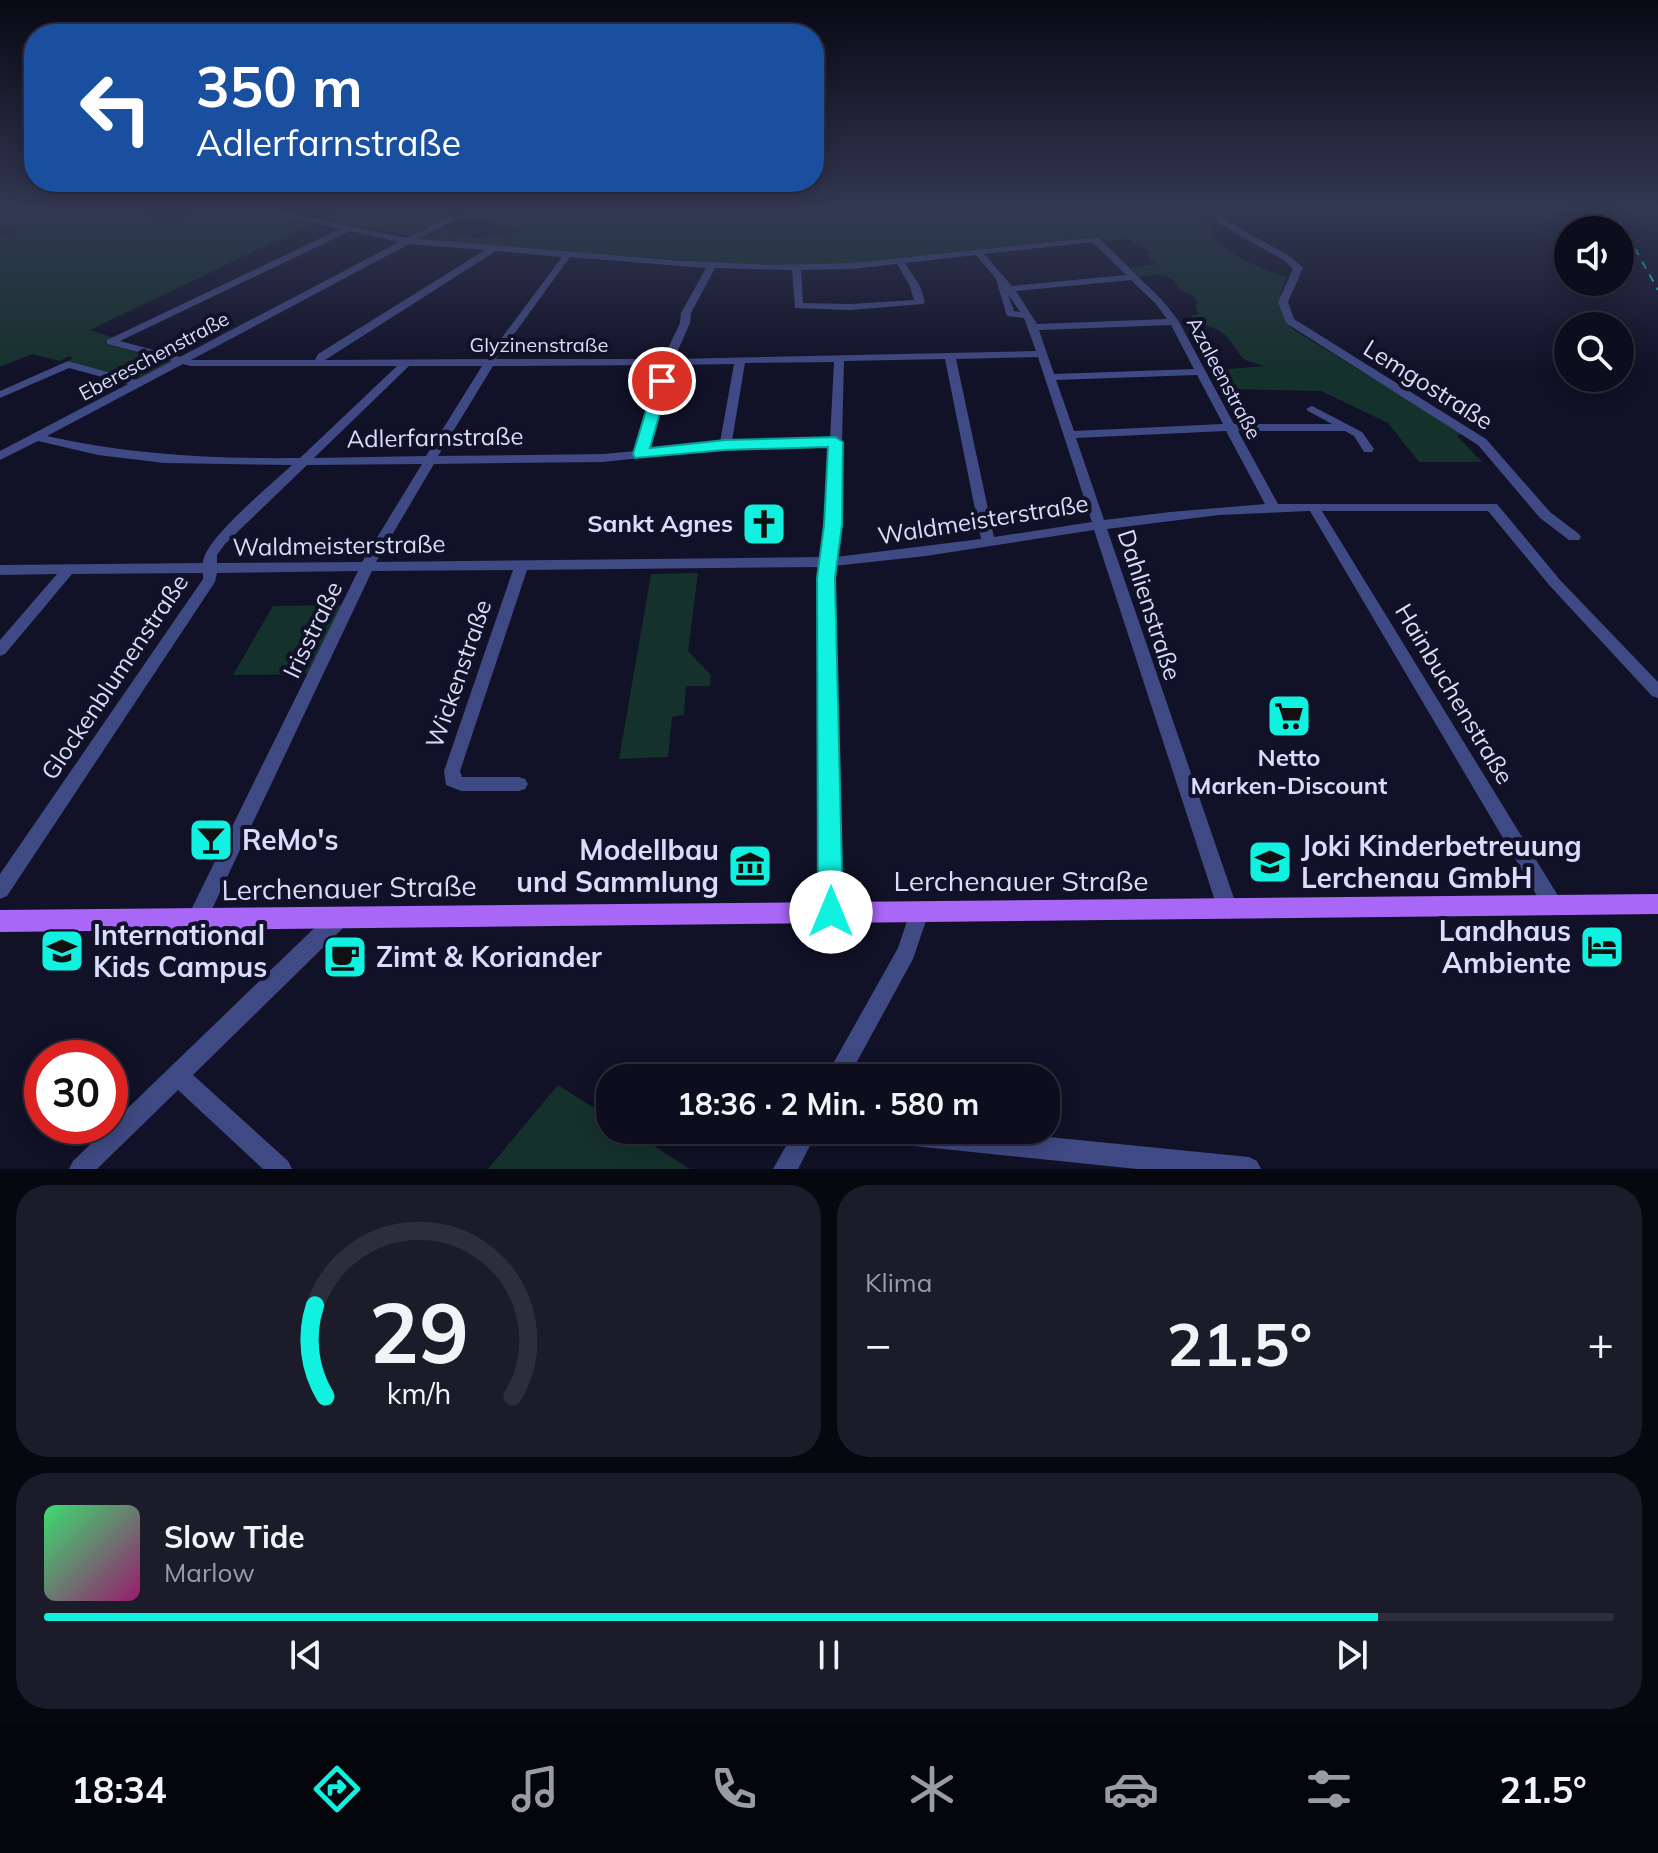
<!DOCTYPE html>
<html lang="de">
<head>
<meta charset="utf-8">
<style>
	:root { --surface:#0d0d1d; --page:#1b1b2a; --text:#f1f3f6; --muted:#9a9ca4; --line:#2d2d3b; --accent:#11f1e0 }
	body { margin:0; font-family:Mulish,sans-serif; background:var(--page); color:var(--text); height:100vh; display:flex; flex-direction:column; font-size:30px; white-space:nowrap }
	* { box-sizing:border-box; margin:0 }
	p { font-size:26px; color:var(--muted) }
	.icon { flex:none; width:44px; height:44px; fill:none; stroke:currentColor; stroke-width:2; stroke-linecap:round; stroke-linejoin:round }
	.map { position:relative; height:1169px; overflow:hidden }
	.panel { display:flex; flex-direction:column; gap:16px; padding:16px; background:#070710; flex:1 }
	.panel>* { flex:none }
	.banner { position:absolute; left:24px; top:24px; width:800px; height:168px; border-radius:32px; box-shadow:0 4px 20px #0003,0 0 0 2px var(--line); background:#1a4fa0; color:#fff; overflow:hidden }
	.controls { position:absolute; left:1554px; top:216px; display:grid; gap:16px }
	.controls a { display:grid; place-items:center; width:80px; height:80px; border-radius:50%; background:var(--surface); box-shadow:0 4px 20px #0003,0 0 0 2px var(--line); font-size:40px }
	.speed { position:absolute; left:24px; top:1040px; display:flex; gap:16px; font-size:40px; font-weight:700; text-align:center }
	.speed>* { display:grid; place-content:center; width:104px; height:104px; border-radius:50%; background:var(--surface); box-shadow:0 4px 20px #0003,0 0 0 2px var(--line); line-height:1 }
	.speed .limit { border:12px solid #d22; background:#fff; color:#111 }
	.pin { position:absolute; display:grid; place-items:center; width:68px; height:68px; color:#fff; margin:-34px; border:4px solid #fff; border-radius:50%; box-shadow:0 2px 8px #0007 }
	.me { position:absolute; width:88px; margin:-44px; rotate:0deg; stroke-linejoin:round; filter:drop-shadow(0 0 6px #0008) }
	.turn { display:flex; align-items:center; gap:28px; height:168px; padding:0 40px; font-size:36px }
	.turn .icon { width:104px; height:104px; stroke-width:2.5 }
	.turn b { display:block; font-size:56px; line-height:68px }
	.big { font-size:60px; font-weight:700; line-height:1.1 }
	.panel .tile { flex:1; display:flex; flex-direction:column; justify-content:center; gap:12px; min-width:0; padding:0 28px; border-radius:32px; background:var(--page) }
	.panel .dial { align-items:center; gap:0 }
	.dial svg { height:208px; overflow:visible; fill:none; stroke:var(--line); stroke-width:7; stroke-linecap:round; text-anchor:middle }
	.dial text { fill:var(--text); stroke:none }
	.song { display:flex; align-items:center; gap:24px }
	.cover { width:96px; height:96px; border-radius:12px; background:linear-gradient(135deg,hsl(140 70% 55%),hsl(320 70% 35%)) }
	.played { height:8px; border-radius:4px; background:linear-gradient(90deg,var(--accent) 85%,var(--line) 85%) }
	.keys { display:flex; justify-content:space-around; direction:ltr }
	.heat { display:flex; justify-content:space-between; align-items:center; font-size:44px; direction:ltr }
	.panel .tiles { flex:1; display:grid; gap:16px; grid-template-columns:1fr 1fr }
	.tile:last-child { grid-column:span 2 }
	.trip { position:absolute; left:596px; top:1064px; width:464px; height:80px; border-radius:32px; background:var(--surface); box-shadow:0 4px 20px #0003,0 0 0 2px var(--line); font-weight:700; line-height:80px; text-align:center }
	.dock { display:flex; height:128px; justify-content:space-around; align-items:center; background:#05050c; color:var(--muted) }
	.dock .icon { width:56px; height:56px }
	.dock .selected { color:var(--accent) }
	.dock b { font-size:36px; color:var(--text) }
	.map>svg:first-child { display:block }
	.green { fill:#15312b }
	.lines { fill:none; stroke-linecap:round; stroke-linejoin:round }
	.minor { fill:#3f4983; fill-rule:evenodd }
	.major { fill:#a867f6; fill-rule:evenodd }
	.rail { stroke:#11f1e0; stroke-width:2; stroke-dasharray:8 7; stroke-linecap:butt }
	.route { fill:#11f1e0; stroke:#0b9d92; stroke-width:2 }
	.labels { text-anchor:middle; stroke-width:8; stroke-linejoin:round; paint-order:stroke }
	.far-street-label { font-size:20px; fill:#dadcfd; stroke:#111127 }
	.street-label { font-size:24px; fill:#dadcfd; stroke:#111127 }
	.poi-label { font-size:24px; font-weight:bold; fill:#dadcfd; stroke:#111127; text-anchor:end }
	.near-poi-label { font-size:28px; font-weight:bold; fill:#dadcfd; stroke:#111127; text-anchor:start }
	.near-street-label { font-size:28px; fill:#dadcfd; stroke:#111127 }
</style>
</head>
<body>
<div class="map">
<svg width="1658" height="1169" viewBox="0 0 1658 1169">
	<rect width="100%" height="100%" fill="#111127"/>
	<g class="green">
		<polygon points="13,209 136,209 130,212 162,220 160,223 166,224 203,209 244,209 313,223 90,330 114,338 105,344 173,362 137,381 68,361 73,358 69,356 60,361 32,354 0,367 0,235 16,232 20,228 0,223 0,216 5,218 19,211"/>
		<polygon points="339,209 461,209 410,236 323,220"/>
		<path d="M469 209H1104L1148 228 1110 209H1145L1160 216 1206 218C1212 252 1258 267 1287 277 1277 297 1276 314 1294 330L1446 423 1461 434 1457 436 1482 462H1419L1388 423 1321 391 1218 389 1208 371 1264 366C1257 363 1246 363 1241 356 1225 334 1224 327 1194 324L1191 316 1199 314 1195 306 1198 302 1192 295 1179 290C1172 271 1157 274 1139 277L1131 268 1155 265 1148 255 1152 252 1128 239 1103 241 1098 236 884 262 781 267 481 246 425 239 440 230 479 238 518 231 498 226 500 224 455 218Z"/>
		<polygon points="698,573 688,651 711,675 710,686 686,686 684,715 672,717 668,757 619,759 651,574"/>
		<polygon points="343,605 307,674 233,675 273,606"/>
		<polygon points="558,1085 610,1118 610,1130 629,1130 690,1169 488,1169"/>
	</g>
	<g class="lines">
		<g class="minor">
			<polygon points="135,209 146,209 136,215 130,215 130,211"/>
			<path d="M253 209H270L407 238 450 216 454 219 453 221 418 239 670 260 770 265 853 263 1098 237 1162 300 1178 320 1234 424H1332L1308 411 1306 409 1312 406 1362 432 1374 449 1372 452H1364L1354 436 1345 431H1238L1278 504H1497L1560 580 1658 682V698L1652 696 1550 586 1488 511H1322L1560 899 1562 905 1560 911 1553 914 1546 911 1310 511 1219 515 1107 529 1238 910 1235 916 1228 919 1221 916 1218 910 1094 530 926 556 834 566 841 912 838 918 831 921 824 918 821 912V567L527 570 460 771 462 777H519L525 779 528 784 525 789 519 791H461L446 785 444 771 513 570 372 571 204 926 197 928 190 926 187 919 190 912 358 571 217 573 215 582 7 896 0 899V874L203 579V573L72 574 5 654 0 656V640L57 574 0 575V565L203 563C203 540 273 483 292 465L164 463 98 455 38 441 0 460V451L128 384 69 368 0 398V391L68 361 136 380 172 361 107 344V340L340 229ZM350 231 399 242 180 357 120 341ZM1093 242 1126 275 1012 286 984 254ZM409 244 485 250 318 354 315 360H191ZM496 251 562 257 486 359 325 360ZM976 255 996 279 1007 316 1024 318 1036 351 674 359 690 323 691 313 715 268 792 270 795 308 850 310 923 304 925 302 920 286 905 263ZM570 257 706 268 681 313 680 323 663 359H496ZM897 264 910 286 914 300 850 304 803 303 801 270 853 269ZM1131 280 1156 304 1167 319 1037 324 1016 291ZM1008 294 1020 312 1014 311ZM1171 325 1194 369 1054 374 1039 330ZM1038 357 1092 522 994 537 956 359ZM945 359 981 539 836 557 840 525 844 361ZM834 362 830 439 732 441 745 363ZM183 364 191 366H397L300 458C214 459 131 455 47 436ZM734 364 720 442 648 450 671 365ZM661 365 636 451 603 454 438 456 493 366ZM409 366H482L426 456 314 458ZM1197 375 1223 424 1074 431 1056 380ZM1226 431 1265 504 1170 512 1104 520 1076 438ZM830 446 826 525 822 557 376 562 434 464 603 462 725 449ZM422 464 362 562 217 563V555L225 544 307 465Z"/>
			<polygon points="1221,209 1233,209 1223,214 1225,220 1291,257 1303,268 1288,302 1294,319 1486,439 1550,512 1579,534 1581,537 1579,540 1569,540 1540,518 1478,445 1286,323 1278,302 1293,269 1285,261 1218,223 1215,213"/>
			<polygon points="919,903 926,906 929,912 913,959 848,1078 825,1078 898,948 912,906"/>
			<polygon points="339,909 346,911 349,918 346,925 193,1075 288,1161 292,1169 263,1169 178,1090 97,1169 69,1169 73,1161 332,911"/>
			<polygon points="795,1130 818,1130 798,1169 773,1169"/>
			<polygon points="855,1130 977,1130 1249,1157 1257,1161 1261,1169 1137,1169 866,1141 858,1138"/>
		</g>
		<polygon class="major" points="1658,894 1658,914 0,932 0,910"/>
		<polyline class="rail" points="1613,209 1658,290"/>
	</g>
	<linearGradient id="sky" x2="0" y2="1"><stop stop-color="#090915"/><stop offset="0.56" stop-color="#323852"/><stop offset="1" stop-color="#323852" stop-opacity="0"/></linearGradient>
	<rect width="1658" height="373" fill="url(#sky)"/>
	<polygon class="route" points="662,377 669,381 650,448 725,440 835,437 843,442 842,525 835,578 843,912 840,921 831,924 822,921 818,912 817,578 824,525 828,447 725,450 635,458 633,454 655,381"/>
	<defs>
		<g id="church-square" transform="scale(2.3)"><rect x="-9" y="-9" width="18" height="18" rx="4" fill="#11f1e0" stroke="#111127"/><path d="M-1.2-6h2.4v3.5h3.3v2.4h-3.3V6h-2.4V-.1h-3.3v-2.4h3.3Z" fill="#111"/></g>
		<g id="supermarket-square" transform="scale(2.3)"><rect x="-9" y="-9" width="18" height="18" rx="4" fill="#11f1e0" stroke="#111127"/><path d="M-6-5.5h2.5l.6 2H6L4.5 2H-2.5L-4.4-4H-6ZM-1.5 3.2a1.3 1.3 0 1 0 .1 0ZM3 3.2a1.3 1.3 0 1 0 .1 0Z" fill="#111"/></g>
		<g id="bar-square" transform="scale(2.3)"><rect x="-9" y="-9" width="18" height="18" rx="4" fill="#11f1e0" stroke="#111127"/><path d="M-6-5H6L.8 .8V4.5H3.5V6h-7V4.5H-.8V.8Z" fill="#111"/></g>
		<g id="school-square" transform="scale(2.3)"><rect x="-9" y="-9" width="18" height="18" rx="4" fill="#11f1e0" stroke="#111127"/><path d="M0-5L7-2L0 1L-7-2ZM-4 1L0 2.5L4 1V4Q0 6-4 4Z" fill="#111"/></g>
		<g id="museum-square" transform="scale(2.3)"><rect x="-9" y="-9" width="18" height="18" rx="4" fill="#11f1e0" stroke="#111127"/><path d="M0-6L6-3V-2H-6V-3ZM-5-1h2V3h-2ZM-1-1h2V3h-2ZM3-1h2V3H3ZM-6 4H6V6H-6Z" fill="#111"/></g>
		<g id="hotel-square" transform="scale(2.3)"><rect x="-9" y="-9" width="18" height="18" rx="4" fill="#11f1e0" stroke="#111127"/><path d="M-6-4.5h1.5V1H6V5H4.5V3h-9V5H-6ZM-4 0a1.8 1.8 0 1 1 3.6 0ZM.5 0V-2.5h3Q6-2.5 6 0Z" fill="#111"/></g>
		<g id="cafe-square" transform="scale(2.3)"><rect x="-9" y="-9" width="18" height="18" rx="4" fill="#11f1e0" stroke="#111127"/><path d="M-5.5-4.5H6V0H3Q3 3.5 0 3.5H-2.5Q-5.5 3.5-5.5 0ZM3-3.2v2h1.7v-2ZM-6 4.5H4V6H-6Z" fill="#111"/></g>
	</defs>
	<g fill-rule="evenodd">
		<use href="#church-square" x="764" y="524"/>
		<use href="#supermarket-square" x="1289" y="716"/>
		<use href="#bar-square" x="211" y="840"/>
		<use href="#school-square" x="1270" y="862"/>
		<use href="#museum-square" x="750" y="866"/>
		<use href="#hotel-square" x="1602" y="947"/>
		<use href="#school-square" x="62" y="951"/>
		<use href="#cafe-square" x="345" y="957"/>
	</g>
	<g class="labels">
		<g class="far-street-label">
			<text x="539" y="352">Glyzinenstraße</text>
			<text transform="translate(154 356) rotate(-28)" y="7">Ebereschenstraße</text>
			<text transform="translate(1224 378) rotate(62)" y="7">Azaleenstraße</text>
		</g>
		<g class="street-label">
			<text transform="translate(1428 385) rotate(32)" y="8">Lemgostraße</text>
			<text transform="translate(435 438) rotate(-1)" y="8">Adlerfarnstraße</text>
			<text transform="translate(983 520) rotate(-9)" y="8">Waldmeisterstraße</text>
			<text transform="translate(339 546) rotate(-1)" y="8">Waldmeisterstraße</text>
			<text transform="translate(1149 605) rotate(72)" y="8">Dahlienstraße</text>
			<text transform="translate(313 630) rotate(-64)" y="8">Irisstraße</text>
			<text transform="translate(459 674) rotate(-71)" y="8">Wickenstraße</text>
			<text transform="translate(115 677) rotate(-56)" y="8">Glockenblumenstraße</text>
			<text transform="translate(1454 694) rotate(59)" y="8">Hainbuchenstraße</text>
		</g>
		<g class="poi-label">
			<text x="733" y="532">Sankt Agnes</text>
			<text x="1289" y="766" text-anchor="middle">Netto<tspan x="1289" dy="28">Marken-Discount</tspan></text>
		</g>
		<g class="near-poi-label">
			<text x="242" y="850">ReMo's</text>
			<text x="1301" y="856">Joki Kinderbetreuung<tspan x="1301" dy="32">Lerchenau GmbH</tspan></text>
			<text x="719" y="860" text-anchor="end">Modellbau<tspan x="719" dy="32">und Sammlung</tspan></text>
			<text x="1571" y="941" text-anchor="end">Landhaus<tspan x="1571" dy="32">Ambiente</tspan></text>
			<text x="93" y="945">International<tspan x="93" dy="32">Kids Campus</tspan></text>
			<text x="376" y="967">Zimt &amp; Koriander</text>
		</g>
		<g class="near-street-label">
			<text x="1021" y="891">Lerchenauer Straße</text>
			<text transform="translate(349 888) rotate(-1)" y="10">Lerchenauer Straße</text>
		</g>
	</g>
</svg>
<div class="controls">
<a><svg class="icon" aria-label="sound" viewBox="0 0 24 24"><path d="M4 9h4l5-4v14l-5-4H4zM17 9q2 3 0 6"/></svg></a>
<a><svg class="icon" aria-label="search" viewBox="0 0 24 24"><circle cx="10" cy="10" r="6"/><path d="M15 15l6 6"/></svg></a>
</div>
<div class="speed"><div class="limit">30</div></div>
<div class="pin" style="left:662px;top:381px;background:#d93025"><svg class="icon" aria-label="arrive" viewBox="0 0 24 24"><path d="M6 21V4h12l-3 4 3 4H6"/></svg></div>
<svg class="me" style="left:831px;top:912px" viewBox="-20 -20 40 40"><circle r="19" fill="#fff"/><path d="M0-13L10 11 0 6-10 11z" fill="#11f1e0"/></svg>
<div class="trip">18:36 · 2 Min. · 580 m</div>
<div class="banner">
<div class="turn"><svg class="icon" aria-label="left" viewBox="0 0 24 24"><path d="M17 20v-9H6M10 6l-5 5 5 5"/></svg><div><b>350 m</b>Adlerfarnstraße</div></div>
</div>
</div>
<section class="panel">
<div class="tiles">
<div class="tile dial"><svg viewBox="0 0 100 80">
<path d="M14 69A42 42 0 1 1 86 69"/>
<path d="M14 69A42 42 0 0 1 10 34" stroke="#11f1e0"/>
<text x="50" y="56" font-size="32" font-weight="700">29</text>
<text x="50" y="72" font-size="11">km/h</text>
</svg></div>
<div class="tile"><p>Klima</p>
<div class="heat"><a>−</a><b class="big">21.5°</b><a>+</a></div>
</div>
<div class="tile">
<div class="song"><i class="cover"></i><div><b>Slow Tide</b><p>Marlow</p></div></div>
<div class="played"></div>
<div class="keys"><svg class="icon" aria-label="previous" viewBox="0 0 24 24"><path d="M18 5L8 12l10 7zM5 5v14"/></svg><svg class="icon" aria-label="pause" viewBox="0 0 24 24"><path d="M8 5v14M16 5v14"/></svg><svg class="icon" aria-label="next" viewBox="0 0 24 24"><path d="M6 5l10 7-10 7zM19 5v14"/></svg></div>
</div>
</div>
</section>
<nav class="dock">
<b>18:34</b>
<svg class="icon selected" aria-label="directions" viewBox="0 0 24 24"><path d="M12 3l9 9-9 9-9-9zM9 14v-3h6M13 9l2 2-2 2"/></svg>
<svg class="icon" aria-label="music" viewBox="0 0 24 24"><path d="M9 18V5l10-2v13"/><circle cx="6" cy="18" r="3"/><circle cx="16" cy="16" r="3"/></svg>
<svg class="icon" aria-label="phone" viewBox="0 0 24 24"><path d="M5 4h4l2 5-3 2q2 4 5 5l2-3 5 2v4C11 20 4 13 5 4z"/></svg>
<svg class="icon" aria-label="climate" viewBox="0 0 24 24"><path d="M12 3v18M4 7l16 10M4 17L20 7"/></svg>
<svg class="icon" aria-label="car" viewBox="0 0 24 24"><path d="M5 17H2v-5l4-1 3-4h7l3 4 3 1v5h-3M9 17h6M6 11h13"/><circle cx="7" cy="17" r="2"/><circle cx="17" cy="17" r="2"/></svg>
<svg class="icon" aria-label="filters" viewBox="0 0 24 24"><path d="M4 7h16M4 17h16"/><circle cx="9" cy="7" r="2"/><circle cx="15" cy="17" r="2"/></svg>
<b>21.5°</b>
</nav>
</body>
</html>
